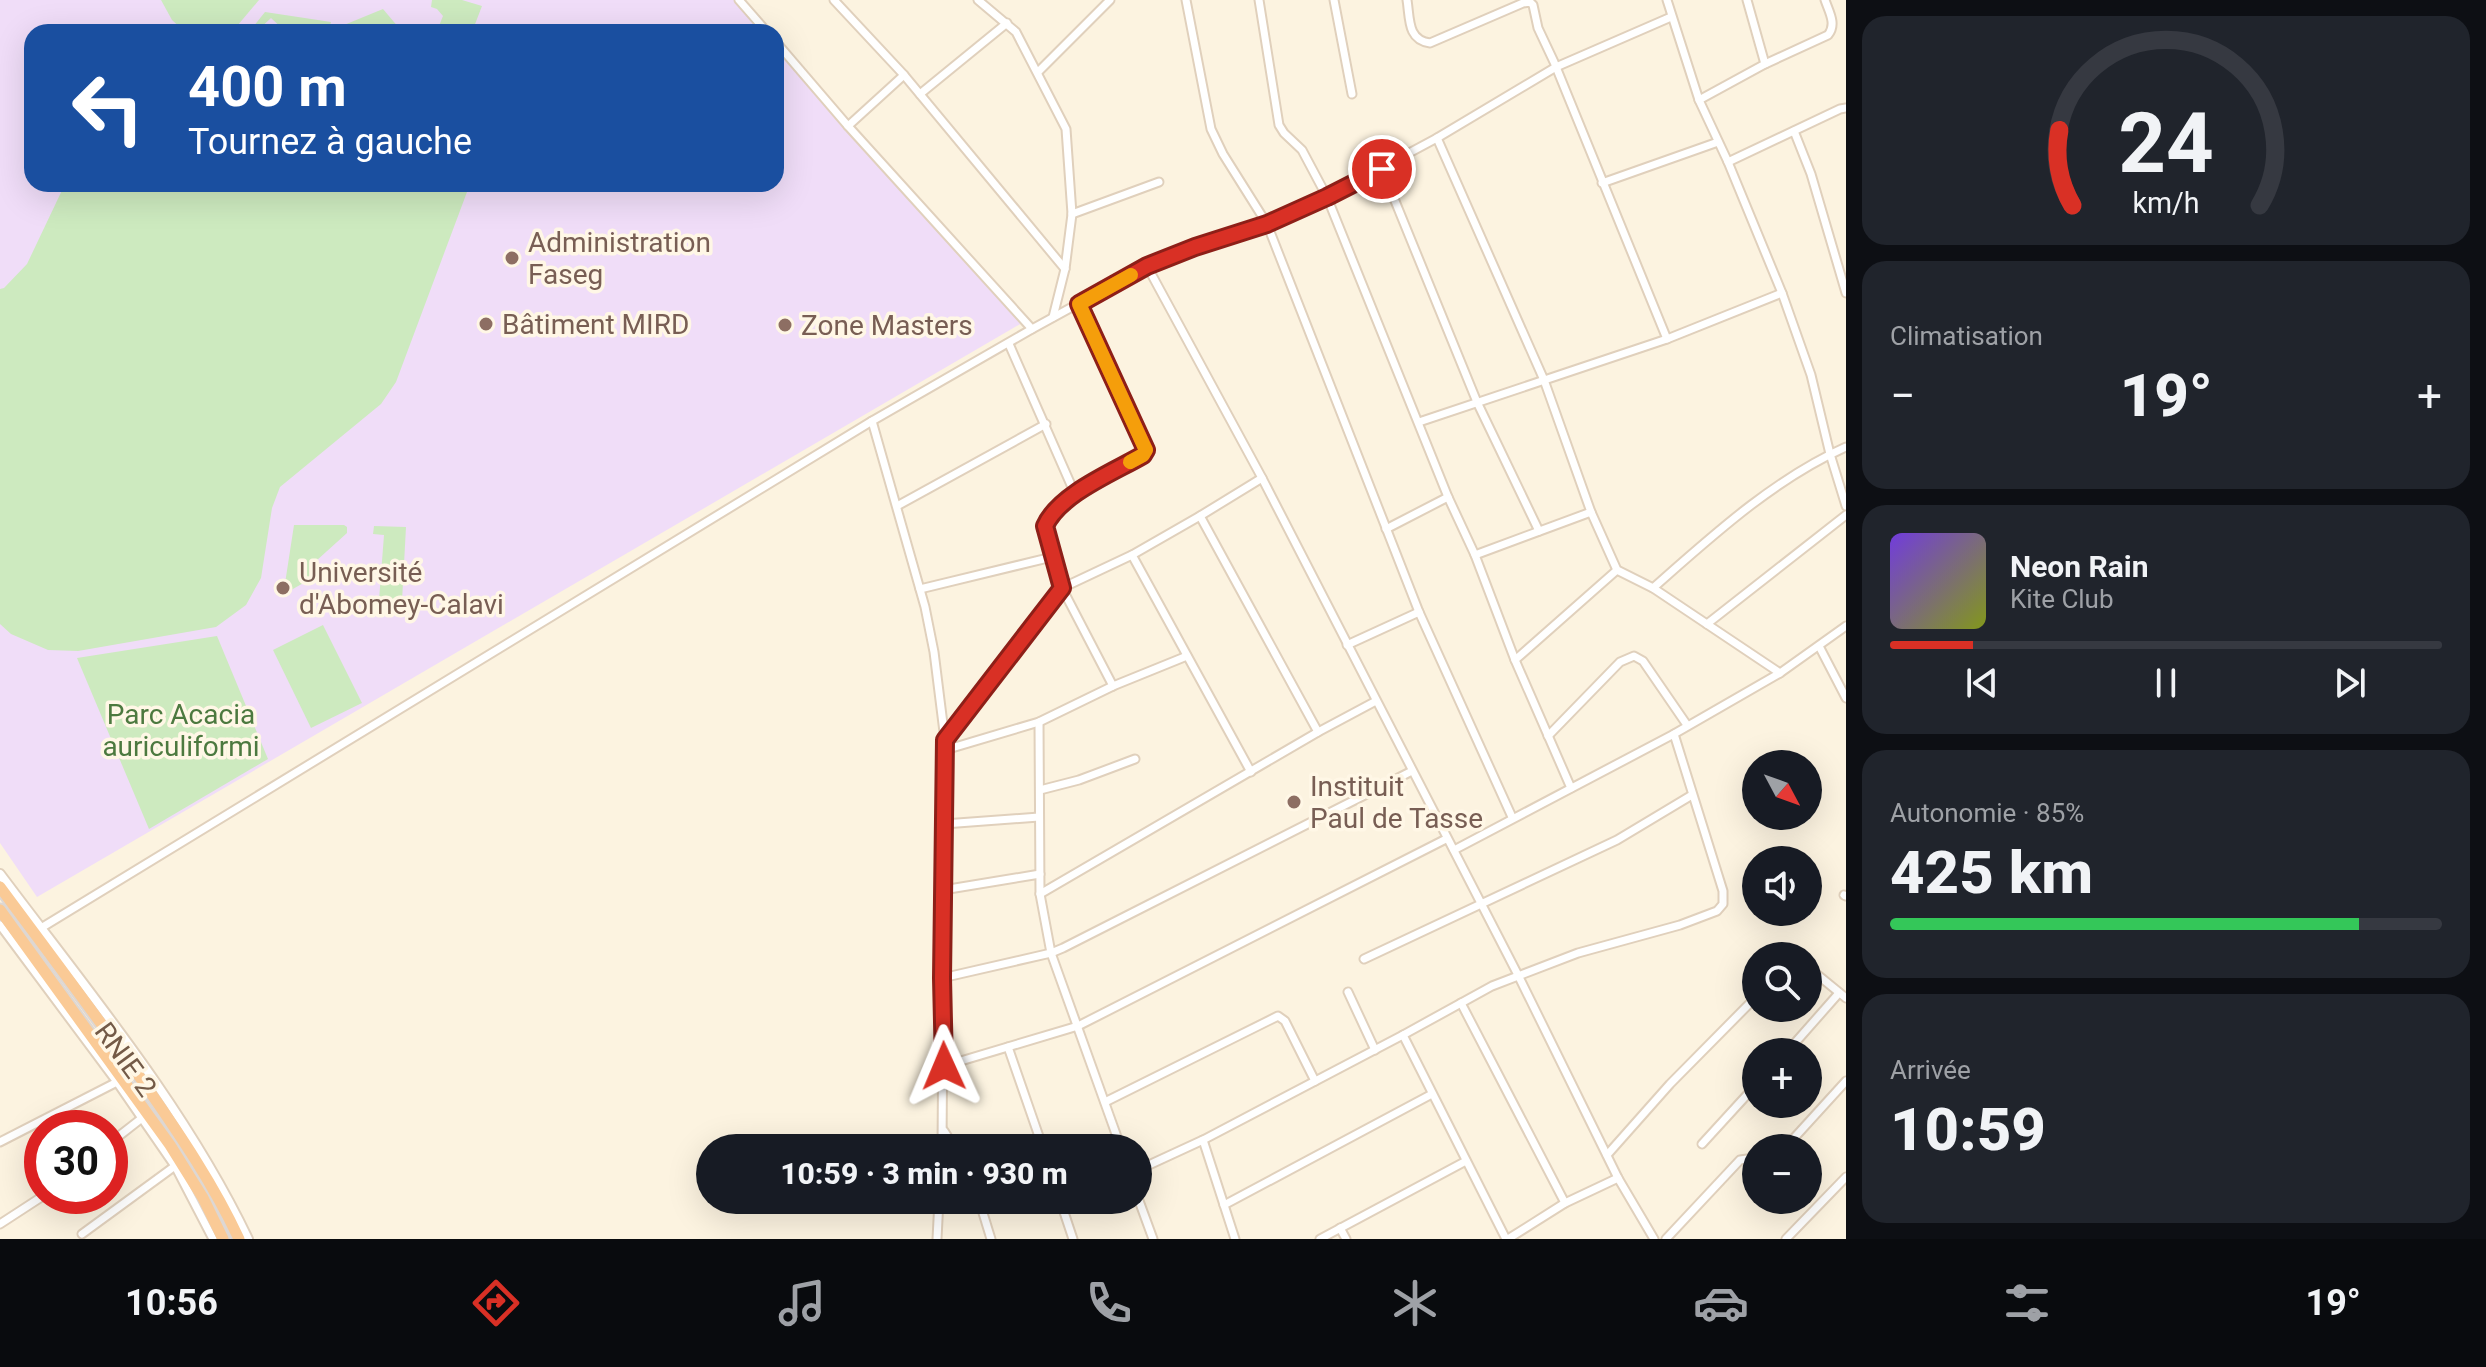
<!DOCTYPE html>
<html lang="fr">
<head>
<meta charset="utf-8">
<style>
	:root { --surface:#171b24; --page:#20242c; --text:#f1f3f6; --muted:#9ea1a6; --line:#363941; --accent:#d93025 }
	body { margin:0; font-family:Roboto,sans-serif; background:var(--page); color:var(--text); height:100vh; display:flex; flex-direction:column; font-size:30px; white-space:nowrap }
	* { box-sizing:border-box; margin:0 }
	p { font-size:26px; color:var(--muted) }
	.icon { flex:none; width:44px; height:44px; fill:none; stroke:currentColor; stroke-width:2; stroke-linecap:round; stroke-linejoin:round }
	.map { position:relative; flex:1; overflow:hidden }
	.side { display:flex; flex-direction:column; gap:16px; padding:16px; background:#0d0f14; width:640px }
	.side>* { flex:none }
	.hud { position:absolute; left:24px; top:24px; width:760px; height:168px; border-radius:24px; box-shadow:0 8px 32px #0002; background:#1a4fa0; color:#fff; overflow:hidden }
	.needle { width:52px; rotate:131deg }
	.buttons { position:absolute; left:1742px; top:750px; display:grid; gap:16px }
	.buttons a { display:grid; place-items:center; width:80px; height:80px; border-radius:50%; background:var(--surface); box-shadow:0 8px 32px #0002; font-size:40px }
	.speed { position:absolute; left:24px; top:1110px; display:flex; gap:16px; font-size:40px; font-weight:700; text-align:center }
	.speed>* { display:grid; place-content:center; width:104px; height:104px; border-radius:50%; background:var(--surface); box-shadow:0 8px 32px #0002; line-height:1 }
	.speed .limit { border:12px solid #d22; background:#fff; color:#111 }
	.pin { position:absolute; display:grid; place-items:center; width:68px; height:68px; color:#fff; margin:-34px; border:4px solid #fff; border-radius:50%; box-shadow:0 2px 8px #0007 }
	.me { position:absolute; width:88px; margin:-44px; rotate:359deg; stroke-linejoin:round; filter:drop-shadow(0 0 6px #0008) }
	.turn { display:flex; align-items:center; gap:28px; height:168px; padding:0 32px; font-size:36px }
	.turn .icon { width:104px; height:104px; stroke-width:2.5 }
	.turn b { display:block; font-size:56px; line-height:68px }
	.big { font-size:60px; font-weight:800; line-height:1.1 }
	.side .widget { flex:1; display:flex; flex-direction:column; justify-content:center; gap:12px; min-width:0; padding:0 28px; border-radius:24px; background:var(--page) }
	.side .dial { align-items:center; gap:0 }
	.dial svg { height:208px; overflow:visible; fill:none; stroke:var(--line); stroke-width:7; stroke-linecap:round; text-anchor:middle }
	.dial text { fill:var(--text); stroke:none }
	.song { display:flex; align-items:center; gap:24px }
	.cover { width:96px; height:96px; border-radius:12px; background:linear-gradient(135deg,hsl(260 70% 55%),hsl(70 70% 35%)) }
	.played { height:8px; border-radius:4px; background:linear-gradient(90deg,var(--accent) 15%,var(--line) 15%) }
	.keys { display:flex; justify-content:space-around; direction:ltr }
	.heat { display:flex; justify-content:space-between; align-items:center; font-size:44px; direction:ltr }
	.charge { height:12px; border-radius:6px; background:linear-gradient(90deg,#34c759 85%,var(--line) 0) }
	.trip { position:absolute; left:696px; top:1134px; width:456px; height:80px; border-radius:40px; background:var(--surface); box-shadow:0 8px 32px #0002; font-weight:800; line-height:80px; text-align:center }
	.menu { display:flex; height:128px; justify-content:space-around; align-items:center; background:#090b0e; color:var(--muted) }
	.menu .icon { width:56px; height:56px }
	.menu .selected { color:var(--accent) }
	.menu b { font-size:36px; color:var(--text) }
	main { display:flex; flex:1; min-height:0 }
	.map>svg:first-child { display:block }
	.education { fill:#f0ddf8 }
	.green { fill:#cdeabf }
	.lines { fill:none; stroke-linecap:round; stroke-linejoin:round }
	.minor-casing { stroke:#e0d0bc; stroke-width:11 }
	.tertiary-casing { stroke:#e0d0bc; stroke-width:12 }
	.trunk-casing { stroke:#ddd7d3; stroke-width:15 }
	.minor { stroke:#fff; stroke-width:7 }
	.tertiary { stroke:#fff; stroke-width:8 }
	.trunk { stroke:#faca96; stroke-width:11 }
	.route-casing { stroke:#8d1f18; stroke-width:20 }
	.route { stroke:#d93025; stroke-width:14 }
	.slow { stroke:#f59e0b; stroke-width:14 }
	.education-dot { fill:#8d6e63; stroke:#fff7e6; stroke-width:3 }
	.labels { text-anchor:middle; stroke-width:7; stroke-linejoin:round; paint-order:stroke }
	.education-label { font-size:28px; fill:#785e54; stroke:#fff7e6; text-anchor:start }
	.park-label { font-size:28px; fill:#4c793f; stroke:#fff7e6 }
	.street-label { font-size:28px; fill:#735a47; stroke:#fff7e6 }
</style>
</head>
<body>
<main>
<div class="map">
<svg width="1846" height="1239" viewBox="0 0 1846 1239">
	<rect width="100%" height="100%" fill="#fcf3e0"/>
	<polygon class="education" points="0,0 737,0 764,32 32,32 32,184 776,184 776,45 957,254 1022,323 37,897 0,843"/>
	<g class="green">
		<polygon points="161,0 259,0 232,32 185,32 172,20"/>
		<polygon points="432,0 462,0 482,6 472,32 443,32 439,26 443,16 437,9 431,7"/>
		<polygon points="383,9 399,28 399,32 379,32 344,25"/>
		<polygon points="265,12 331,22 328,32 286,32 271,18 256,32 249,32"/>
		<polygon points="65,184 470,184 396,382 381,404 280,487 272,508 261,578 246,605 216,627 78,651 48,650 11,634 0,624 0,289 4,288 27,264"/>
		<polygon points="294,525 344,525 347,527 347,533 316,561 312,578 286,593 284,590"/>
		<polygon points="374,526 406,527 402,601 379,600 384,535 373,534"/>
		<polygon points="323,625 362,703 311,728 273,650"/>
		<polygon points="217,636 268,759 149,829 77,658"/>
	</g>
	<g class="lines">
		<g class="minor-casing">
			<g id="minor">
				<polyline points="739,0 767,32"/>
				<polyline points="834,0 904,75 1065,269"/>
				<polyline points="978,0 1016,32 1066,129 1072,214 1065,269 1053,317"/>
				<polyline points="1186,0 1211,129 1223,154 1267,224 1419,612 1512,817"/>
				<polyline points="1259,0 1279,125 1284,133 1302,150 1327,197 1448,497 1475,555 1515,660 1571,788"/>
				<polyline points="1334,0 1352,94"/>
				<path d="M1407 0C1410 18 1407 40 1430 43L1523 3 1530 2 1533 5 1538 28 1554 62 1667 339"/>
				<polyline points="1667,0 1699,100 1728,162 1782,293 1811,375 1830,454 1846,506"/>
				<polyline points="1747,0 1765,64"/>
				<polyline points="776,42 848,126 1032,329"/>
				<polyline points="1038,72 1110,0"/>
				<polyline points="920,94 1007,23"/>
				<path d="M1699 100 1765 64 1828 35C1837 24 1829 12 1825 0"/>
				<polyline points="848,126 904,75"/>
				<polyline points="1794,131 1811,174 1846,293"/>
				<polyline points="1437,138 1544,380 1591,512 1617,570 1653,588 1780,673"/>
				<polyline points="1728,162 1840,109 1846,108"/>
				<polyline points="1382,169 1477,402 1539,531"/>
				<polyline points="1602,183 1718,142"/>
				<polyline points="1072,214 1159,182"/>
				<polyline points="1147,266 1262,478 1518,975 1618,1178 1654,1239"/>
				<path d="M1079 304 1146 450 1143 455C1114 472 1059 494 1045 526L1062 588 1113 686"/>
				<polyline points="1009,344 1075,494"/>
				<polyline points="872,421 925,607 934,652 945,740 942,1148"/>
				<polyline points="1419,422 1667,339 1782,293"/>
				<polyline points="897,506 1046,424"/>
				<polyline points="1200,516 1318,732"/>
				<polyline points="1386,529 1448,497"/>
				<polyline points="1132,555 1251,772"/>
				<polyline points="1475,555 1591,512"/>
				<path d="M1653 588C1712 536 1774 479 1846 447"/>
				<polyline points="920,589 1052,557"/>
				<polyline points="1707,624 1846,515"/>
				<polyline points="1347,645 1419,612"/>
				<polyline points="1819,646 1846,698"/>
				<polyline points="1515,660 1617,570"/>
				<polyline points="1039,722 1040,894 1051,953 1121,1148"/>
				<polyline points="1548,736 1620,662 1634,656 1643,661 1687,725"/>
				<polyline points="945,740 1062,588 1132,555 1200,516 1262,478"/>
				<polyline points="945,750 1039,722 1113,686 1187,656"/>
				<polyline points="1040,790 1079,780 1135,759"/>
				<polyline points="944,824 1039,817"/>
				<polyline points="1454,850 1674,734 1780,673 1846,626"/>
				<polyline points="943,890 1040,874"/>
				<polyline points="1040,894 1318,732 1376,701"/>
				<polyline points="1844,895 1846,896"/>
				<polyline points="0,925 117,1082 175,1166 213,1239"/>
				<polyline points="41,928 872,421 1032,329 1147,266 1195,247 1267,224 1327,197 1437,138 1556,67 1671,17"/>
				<polyline points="1364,959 1617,840 1692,795"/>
				<polyline points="1808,967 1846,998"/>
				<polyline points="942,978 1051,953 1063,948 1412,771"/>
				<polyline points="1348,992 1375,1050"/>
				<polyline points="1461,1003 1565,1203"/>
				<polyline points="1403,1035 1506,1239"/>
				<polyline points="1008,1047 1043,1148"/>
				<polyline points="1787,1052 1839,993"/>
				<polyline points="944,1066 1078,1026 1446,839"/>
				<polyline points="1105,1102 1278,1016 1285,1021 1315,1081"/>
				<polyline points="944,1131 955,1148"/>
				<polyline points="1203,1140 1235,1239"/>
				<polyline points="0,1142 117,1082"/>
				<polyline points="110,1143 142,1118"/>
				<polyline points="1702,1144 1756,1085"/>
				<polyline points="1785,1148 1846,1081"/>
				<polyline points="1607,1155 1670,1084 1756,997"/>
				<polyline points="1138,1170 1203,1140 1403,1035 1492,986 1578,953 1680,925 1717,911 1723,904 1723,891 1674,734"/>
				<polyline points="1138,1198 1153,1239"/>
				<polyline points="979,1200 991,1239"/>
				<polyline points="1060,1200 1073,1239"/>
				<polyline points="1224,1205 1432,1094"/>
				<polyline points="0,1224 43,1196"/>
				<polyline points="1340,1228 1346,1239"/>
				<polyline points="82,1234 175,1166"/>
				<polyline points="937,1239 939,1200"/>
				<polyline points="1320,1239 1466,1161"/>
				<polyline points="1508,1239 1565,1203 1618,1178"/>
				<polyline points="1666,1239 1740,1160 1747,1159 1756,1164"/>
				<polyline points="1786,1239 1846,1177"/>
			</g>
		</g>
		<g class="tertiary-casing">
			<path id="tertiary" d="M0 874C87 990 185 1107 248 1239"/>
		</g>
		<g class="trunk-casing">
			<g id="trunk">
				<path d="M0 887C49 953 99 1019 146 1086 180 1135 214 1185 239 1239"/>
				<polyline points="0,910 170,1145 203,1198 223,1239"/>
			</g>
		</g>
		<use href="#minor" class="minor"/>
		<use href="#tertiary" class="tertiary"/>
		<use href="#trunk" class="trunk"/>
	</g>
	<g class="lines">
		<g class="route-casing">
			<path id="route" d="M944 1066 942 978 945 740 1062 588 1045 526C1059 494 1114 472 1143 455L1146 450 1079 304 1147 266 1195 247 1267 224 1327 197 1382 169"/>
		</g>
		<use href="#route" class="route"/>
		<polyline class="slow" points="1130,462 1143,455 1146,450 1144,446 1079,304 1131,275"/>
	</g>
	<g class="education-dot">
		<circle cx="512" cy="258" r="8"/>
		<circle cx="486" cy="324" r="8"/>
		<circle cx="785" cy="325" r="8"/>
		<circle cx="283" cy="588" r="8"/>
		<circle cx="1294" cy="802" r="8"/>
	</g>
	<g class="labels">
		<g class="education-label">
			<text x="528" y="252">Administration<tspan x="528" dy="32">Faseg</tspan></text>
			<text x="502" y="334">Bâtiment MIRD</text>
			<text x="801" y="335">Zone Masters</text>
			<text x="299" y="582">Université<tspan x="299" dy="32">d'Abomey-Calavi</tspan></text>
			<text x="1310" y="796">Instituit<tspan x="1310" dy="32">Paul de Tasse</tspan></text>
		</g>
		<g class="park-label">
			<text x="181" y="724">Parc Acacia<tspan x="181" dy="32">auriculiformi</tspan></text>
		</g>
		<g class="street-label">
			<text transform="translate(126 1059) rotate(54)" y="10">RNIE 2</text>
		</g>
	</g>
</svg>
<div class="buttons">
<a><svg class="needle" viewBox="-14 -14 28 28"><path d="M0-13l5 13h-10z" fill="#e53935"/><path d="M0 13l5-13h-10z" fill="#9ea1a6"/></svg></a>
<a><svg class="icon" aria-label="sound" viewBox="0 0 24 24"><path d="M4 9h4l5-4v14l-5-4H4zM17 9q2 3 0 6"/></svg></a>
<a><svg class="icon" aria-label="search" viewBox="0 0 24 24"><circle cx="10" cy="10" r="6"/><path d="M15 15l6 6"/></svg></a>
<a>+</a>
<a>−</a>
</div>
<div class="speed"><div class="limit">30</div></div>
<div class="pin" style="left:1382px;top:169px;background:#d93025"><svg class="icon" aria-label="arrive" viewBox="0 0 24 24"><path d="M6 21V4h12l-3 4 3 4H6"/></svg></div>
<svg class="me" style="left:944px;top:1066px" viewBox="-20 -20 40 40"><path d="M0-17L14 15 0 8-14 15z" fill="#d93025" stroke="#fff" stroke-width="4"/></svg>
<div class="trip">10:59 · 3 min · 930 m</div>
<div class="hud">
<div class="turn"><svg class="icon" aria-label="left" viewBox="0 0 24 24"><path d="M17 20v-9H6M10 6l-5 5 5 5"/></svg><div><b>400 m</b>Tournez à gauche</div></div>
</div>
</div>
<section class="side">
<div class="widget dial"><svg viewBox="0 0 100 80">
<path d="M14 69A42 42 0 1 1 86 69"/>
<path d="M14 69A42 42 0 0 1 9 40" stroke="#d93025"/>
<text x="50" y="56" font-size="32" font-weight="700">24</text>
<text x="50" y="72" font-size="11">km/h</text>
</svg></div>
<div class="widget"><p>Climatisation</p>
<div class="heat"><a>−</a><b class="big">19°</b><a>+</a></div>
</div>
<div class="widget">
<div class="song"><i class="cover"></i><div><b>Neon Rain</b><p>Kite Club</p></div></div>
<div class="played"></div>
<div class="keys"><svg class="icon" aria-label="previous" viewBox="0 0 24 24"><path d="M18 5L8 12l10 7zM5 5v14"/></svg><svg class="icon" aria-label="pause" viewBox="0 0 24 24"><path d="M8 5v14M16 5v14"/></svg><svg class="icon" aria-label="next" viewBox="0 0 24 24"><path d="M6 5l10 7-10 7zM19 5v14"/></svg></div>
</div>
<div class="widget"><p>Autonomie · 85%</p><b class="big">425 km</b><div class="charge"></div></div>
<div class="widget"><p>Arrivée</p><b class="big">10:59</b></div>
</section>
</main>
<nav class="menu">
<b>10:56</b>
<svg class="icon selected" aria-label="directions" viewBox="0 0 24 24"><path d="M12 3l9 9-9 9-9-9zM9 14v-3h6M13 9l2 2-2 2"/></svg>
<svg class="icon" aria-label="music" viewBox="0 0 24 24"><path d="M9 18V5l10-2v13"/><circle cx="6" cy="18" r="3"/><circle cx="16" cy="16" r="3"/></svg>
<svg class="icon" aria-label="phone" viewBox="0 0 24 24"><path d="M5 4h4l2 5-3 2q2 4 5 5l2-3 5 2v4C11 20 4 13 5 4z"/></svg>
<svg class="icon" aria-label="climate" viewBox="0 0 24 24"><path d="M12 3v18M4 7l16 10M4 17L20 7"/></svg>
<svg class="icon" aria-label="car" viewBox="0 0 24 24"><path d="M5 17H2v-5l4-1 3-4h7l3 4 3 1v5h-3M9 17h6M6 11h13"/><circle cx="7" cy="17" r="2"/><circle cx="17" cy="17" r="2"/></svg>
<svg class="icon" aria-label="filters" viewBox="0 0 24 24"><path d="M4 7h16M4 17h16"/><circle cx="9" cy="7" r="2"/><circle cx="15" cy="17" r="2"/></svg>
<b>19°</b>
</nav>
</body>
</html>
